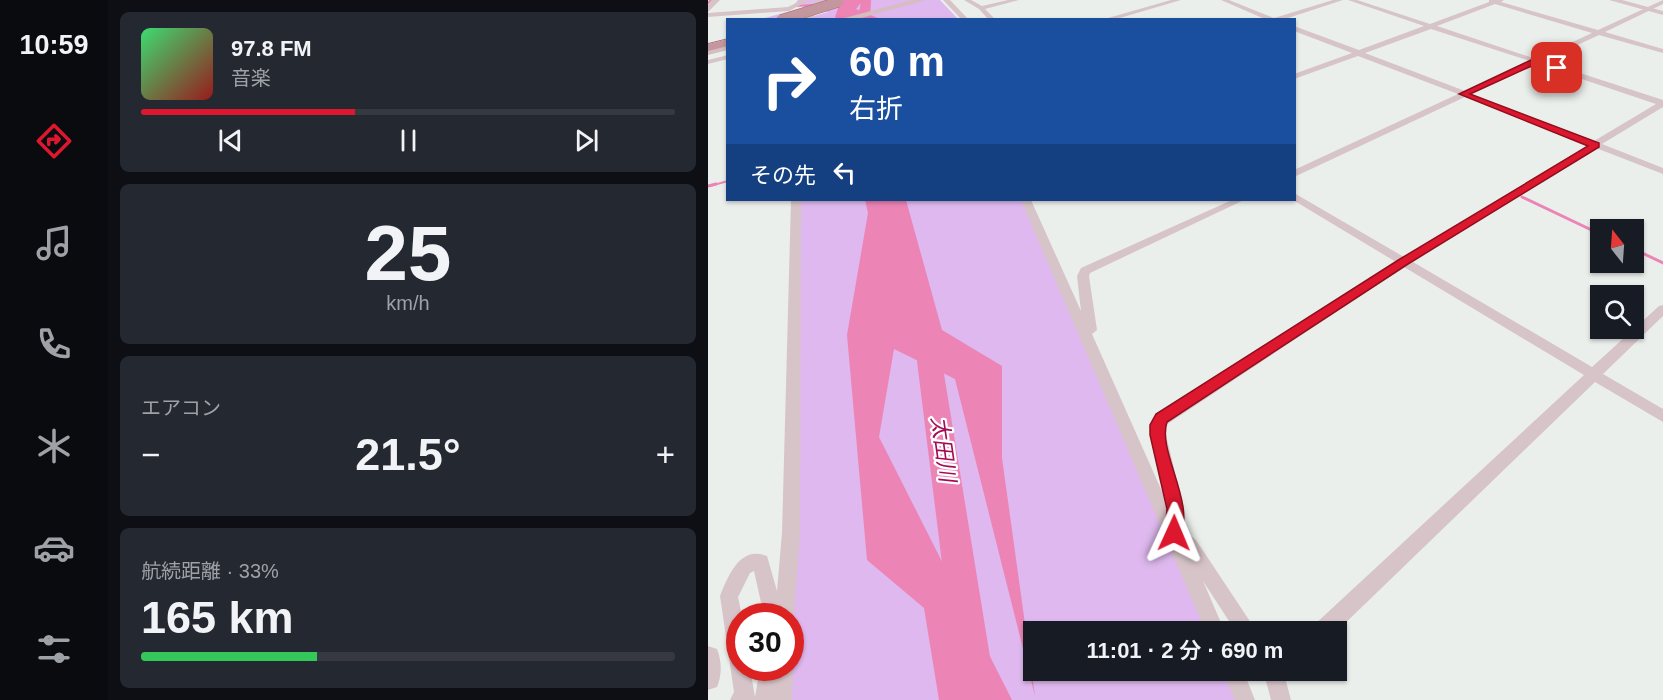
<!DOCTYPE html>
<html lang="ja">
<head>
<meta charset="utf-8">
<style>
	:root { --surface:#171b24; --page:#242831; --text:#f1f3f6; --muted:#9ea1a6; --line:#363941; --accent:#dd172e }
	body { margin:0; font-family:Helvetica,"Noto Sans JP",sans-serif; background:var(--page); color:var(--text); height:100vh; display:flex; flex-direction:column; font-size:22px; white-space:nowrap }
	* { box-sizing:border-box; margin:0 }
	p { font-size:20px; color:var(--muted) }
	.icon { flex:none; width:33px; height:33px; fill:none; stroke:currentColor; stroke-width:2; stroke-linecap:round; stroke-linejoin:round }
	.map { position:relative; flex:1; overflow:hidden }
	.sheet { display:flex; flex-direction:column; gap:12px; padding:12px; background:#0d0f14; width:600px }
	.sheet>* { flex:none }
	.hud { position:absolute; left:18px; top:18px; width:570px; height:183px; border-radius:0px; box-shadow:0 2px 4px #0004; background:#1a4fa0; color:#fff; overflow:hidden }
	.needle { width:39px; rotate:343deg }
	.controls { position:absolute; left:882px; top:219px; display:grid; gap:12px }
	.controls a { display:grid; place-items:center; width:54px; height:54px; border-radius:0px; background:var(--surface); box-shadow:0 2px 4px #0004; font-size:30px }
	.speed { position:absolute; left:18px; top:603px; display:flex; gap:12px; font-size:30px; font-weight:700; text-align:center }
	.speed>* { display:grid; place-content:center; width:78px; height:78px; border-radius:50%; background:var(--surface); box-shadow:0 2px 4px #0004; line-height:1 }
	.speed .limit { border:9px solid #d22; background:#fff; color:#111 }
	.pin { position:absolute; display:grid; place-items:center; width:51px; height:51px; color:#fff; margin:-26px; border-radius:12px; box-shadow:0 3px 9px #0006 }
	.me { position:absolute; width:66px; margin:-33px; rotate:1deg; stroke-linejoin:round; filter:drop-shadow(0 0 4px #0008) }
	.turn { display:flex; align-items:center; gap:21px; height:126px; padding:0 24px; font-size:27px }
	.turn .icon { width:78px; height:78px; stroke-width:2.5 }
	.turn b { display:block; font-size:42px; line-height:51px }
	.then { display:flex; align-items:center; height:57px; padding:0 24px; background:#0003; gap:12px; font-size:22px }
	.big { font-size:45px; font-weight:600; line-height:1.1 }
	.sheet .widget { flex:1; display:flex; flex-direction:column; justify-content:center; gap:9px; min-width:0; padding:0 21px; border-radius:9px; background:var(--page) }
	.sheet .dial { align-items:center; gap:0 }
	.dial b { font-size:78px; line-height:1 }
	.song { display:flex; align-items:center; gap:18px }
	.cover { width:72px; height:72px; border-radius:9px; background:linear-gradient(135deg,hsl(140 70% 55%),hsl(0 70% 35%)) }
	.played { height:6px; border-radius:3px; background:linear-gradient(90deg,var(--accent) 40%,var(--line) 40%) }
	.keys { display:flex; justify-content:space-around; direction:ltr }
	.heat { display:flex; justify-content:space-between; align-items:center; font-size:33px; direction:ltr }
	.charge { height:9px; border-radius:4px; background:linear-gradient(90deg,#34c759 33%,var(--line) 0) }
	.trip { position:absolute; left:315px; top:621px; width:324px; height:60px; border-radius:0px; background:var(--surface); box-shadow:0 2px 4px #0004; font-weight:600; line-height:60px; text-align:center }
	main { display:flex; flex:1; min-height:0 }
	.tab-bar { display:flex; flex-direction:column; width:108px; justify-content:space-around; align-items:center; background:#090b0e; color:var(--muted) }
	.tab-bar .icon { width:42px; height:42px }
	.tab-bar .active { color:var(--accent) }
	.tab-bar b { font-size:27px; color:var(--text) }
	.map>svg:first-child { display:block }
	.green { fill:#deb8ee }
	.water { fill:#ec84b5 }
	.lines { fill:none; stroke-linecap:round; stroke-linejoin:round }
	.stream-far1 { stroke:#ec84b5; stroke-width:2 }
	.stream { stroke:#ec84b5; stroke-width:3 }
	.river { fill:#ec84b5; fill-rule:evenodd }
	.trunk-casing { stroke:#a86d76; stroke-width:1 }
	.minor { fill:#d7c4c8; fill-rule:evenodd }
	.tertiary { fill:#d7c4c8; fill-rule:evenodd }
	.secondary { fill:#d5bdc1; fill-rule:evenodd }
	.trunk { fill:#c4969e; fill-rule:evenodd }
	.trunk-bridge-casing { stroke:#a86d76; stroke-width:11; stroke-linecap:butt }
	.trunk-bridge { stroke:#c4969e; stroke-width:10 }
	.route { fill:#dd172e; stroke:#900f1e; stroke-width:1.5 }
	.labels { text-anchor:middle; stroke-width:4.5; stroke-linejoin:round; paint-order:stroke }
	.water-label { font-size:22px; font-style:italic; fill:#a50a53; stroke:#fff }
</style>
</head>
<body>
<main>
<nav class="tab-bar">
<b>10:59</b>
<svg class="icon active" aria-label="directions" viewBox="0 0 24 24"><path d="M12 3l9 9-9 9-9-9zM9 14v-3h6M13 9l2 2-2 2"/></svg>
<svg class="icon" aria-label="music" viewBox="0 0 24 24"><path d="M9 18V5l10-2v13"/><circle cx="6" cy="18" r="3"/><circle cx="16" cy="16" r="3"/></svg>
<svg class="icon" aria-label="phone" viewBox="0 0 24 24"><path d="M5 4h4l2 5-3 2q2 4 5 5l2-3 5 2v4C11 20 4 13 5 4z"/></svg>
<svg class="icon" aria-label="climate" viewBox="0 0 24 24"><path d="M12 3v18M4 7l16 10M4 17L20 7"/></svg>
<svg class="icon" aria-label="car" viewBox="0 0 24 24"><path d="M5 17H2v-5l4-1 3-4h7l3 4 3 1v5h-3M9 17h6M6 11h13"/><circle cx="7" cy="17" r="2"/><circle cx="17" cy="17" r="2"/></svg>
<svg class="icon" aria-label="filters" viewBox="0 0 24 24"><path d="M4 7h16M4 17h16"/><circle cx="9" cy="7" r="2"/><circle cx="15" cy="17" r="2"/></svg>
</nav>
<section class="sheet">
<div class="widget">
<div class="song"><i class="cover"></i><div><b>97.8 FM</b><p>音楽</p></div></div>
<div class="played"></div>
<div class="keys"><svg class="icon" aria-label="previous" viewBox="0 0 24 24"><path d="M18 5L8 12l10 7zM5 5v14"/></svg><svg class="icon" aria-label="pause" viewBox="0 0 24 24"><path d="M8 5v14M16 5v14"/></svg><svg class="icon" aria-label="next" viewBox="0 0 24 24"><path d="M6 5l10 7-10 7zM19 5v14"/></svg></div>
</div>
<div class="widget dial"><b>25</b><p>km/h</p></div>
<div class="widget"><p>エアコン</p>
<div class="heat"><a>−</a><b class="big">21.5°</b><a>+</a></div>
</div>
<div class="widget"><p>航続距離 · 33%</p><b class="big">165 km</b><div class="charge"></div></div>
</section>
<div class="map">
<svg width="955" height="700" viewBox="0 0 955 700">
	<rect width="100%" height="100%" fill="#ebefec"/>
	<g class="green">
		<polygon points="90,0 232,0 250,19 96,19 120,12 103,8 70,19 49,20 97,7 87,4"/>
		<polygon points="92,200 318,200 400,383 504,631 326,632 326,670 521,671 533,700 75,700 76,668 82,668 82,616 78,616"/>
	</g>
	<g class="water">
		<polygon points="133,0 155,0 148,9 172,19 129,19 127,17"/>
		<polygon points="157,200 198,200 234,330 294,366 294,458 327,696 247,379 186,349 171,437 304,700 231,700 216,608 159,560 139,335 160,213"/>
	</g>
	<g class="lines">
		<g class="stream-far1">
			<polyline points="0,3 3,0"/>
			<polyline points="87,6 107,5"/>
			<polyline points="2,186 20,181"/>
		</g>
		<g class="stream">
			<polyline points="0,186 8,184"/>
			<polyline points="814,197 892,234"/>
			<polyline points="926,249 955,263"/>
		</g>
		<g class="river">
			<polygon points="153,0 163,0 162,20 150,20"/>
			<polygon points="218,329 226,331 230,337 289,700 251,700 206,337 210,331"/>
		</g>
		<g class="trunk-casing">
			<polygon id="trunk" points="20,39 20,46 0,51 0,44"/>
		</g>
		<g class="minor">
			<polygon points="94,0 102,0 81,11 0,17 0,13 80,7"/>
			<polygon points="107,0 113,0 104,20 97,20"/>
			<polygon points="235,0 242,0 261,20 254,20"/>
			<polygon points="256,0 263,0 274,6 300,0 311,0 277,9 288,20 281,20 271,9"/>
			<polygon points="463,0 473,0 405,20 393,20"/>
			<polygon points="513,0 521,0 566,18 625,0 635,0 574,20 559,20"/>
			<path d="M640 0H649L722 24 781 2V0H796L793 2 890 30 955 0V4L897 32 955 49V53L891 35 835 61 955 100V107L894 144 955 168V174L888 148 705 262 884 367 951 306 955 305V316L895 374 955 409V422L887 382 628 632H604L606 625 876 375 696 267 458 425V435L476 509 475 530 488 540 549 632H528L495 581 517 632H498L313 200H323L373 311 369 276 373 268 524 200H536L382 273 381 276 389 330 384 334 456 496 442 435V425L449 414 688 262 585 200H586V193L696 257 880 145 757 97 586 177V170L750 94 650 56 586 79V74L644 53 586 31V26L651 50 716 26ZM787 4 884 33 828 59 729 26ZM723 29 822 61 757 91 657 53ZM829 64 948 104 886 141 764 94Z"/>
			<polygon points="20,55 20,59 0,64 0,60"/>
			<path d="M83 200H93L92 533 86 616 83 623 82 616H56L46 571 42 573 30 597 34 616H32V668H42L47 697 52 668H82V662L85 668 84 700H22L26 692 12 596C20 576 32 545 59 556L69 591 74 533Z"/>
			<polygon points="514,670 535,670 547,700 527,700"/>
			<polygon points="555,670 575,670 583,700 563,700"/>
		</g>
		<g class="tertiary">
			<polygon points="4,0 12,0 0,12 0,5"/>
			<polygon points="901,0 914,0 955,11 955,15"/>
			<path d="M0 646 9 649C14 662 14 675 9 687L0 690Z"/>
		</g>
		<g class="secondary">
			<polygon points="204,0 218,0 146,20 129,20"/>
			<polygon points="20,44 20,50 0,55 0,49"/>
		</g>
		<use href="#trunk" class="trunk"/>
		<g class="trunk-bridge-casing">
			<polyline id="trunk-bridge" points="73,20 130,2"/>
		</g>
		<use href="#trunk-bridge" class="trunk-bridge"/>
	</g>
	<path class="route" d="M825 59 852 68 849 70 828 64 762 94 891 143V147L700 264 459 422C449 452 488 502 472 539L466 541 459 539 457 533 459 509 442 435V425L448 414 692 259 880 146 751 94Z"/>
	<g class="labels">
		<g class="water-label">
			<text transform="translate(236 449) rotate(82)" y="8">太田川</text>
		</g>
	</g>
</svg>
<div class="controls">
<a><svg class="needle" viewBox="-14 -14 28 28"><path d="M0-13l5 13h-10z" fill="#e53935"/><path d="M0 13l5-13h-10z" fill="#9ea1a6"/></svg></a>
<a><svg class="icon" aria-label="search" viewBox="0 0 24 24"><circle cx="10" cy="10" r="6"/><path d="M15 15l6 6"/></svg></a>
</div>
<div class="speed"><div class="limit">30</div></div>
<div class="pin" style="left:849px;top:68px;background:#d93025"><svg class="icon" aria-label="arrive" viewBox="0 0 24 24"><path d="M6 21V4h12l-3 4 3 4H6"/></svg></div>
<svg class="me" style="left:466px;top:533px" viewBox="-20 -20 40 40"><path d="M0-17L14 15 0 8-14 15z" fill="#dd172e" stroke="#fff" stroke-width="4"/></svg>
<div class="trip">11:01 · 2 分 · 690 m</div>
<div class="hud">
<div class="turn"><svg class="icon" aria-label="right" viewBox="0 0 24 24"><path d="M7 20v-9h11M14 6l5 5-5 5"/></svg><div><b>60 m</b>右折</div></div>
<div class="then">その先<svg class="icon" aria-label="left" viewBox="0 0 24 24"><path d="M17 20v-9H6M10 6l-5 5 5 5"/></svg></div>
</div>
</div>
</main>
</body>
</html>
